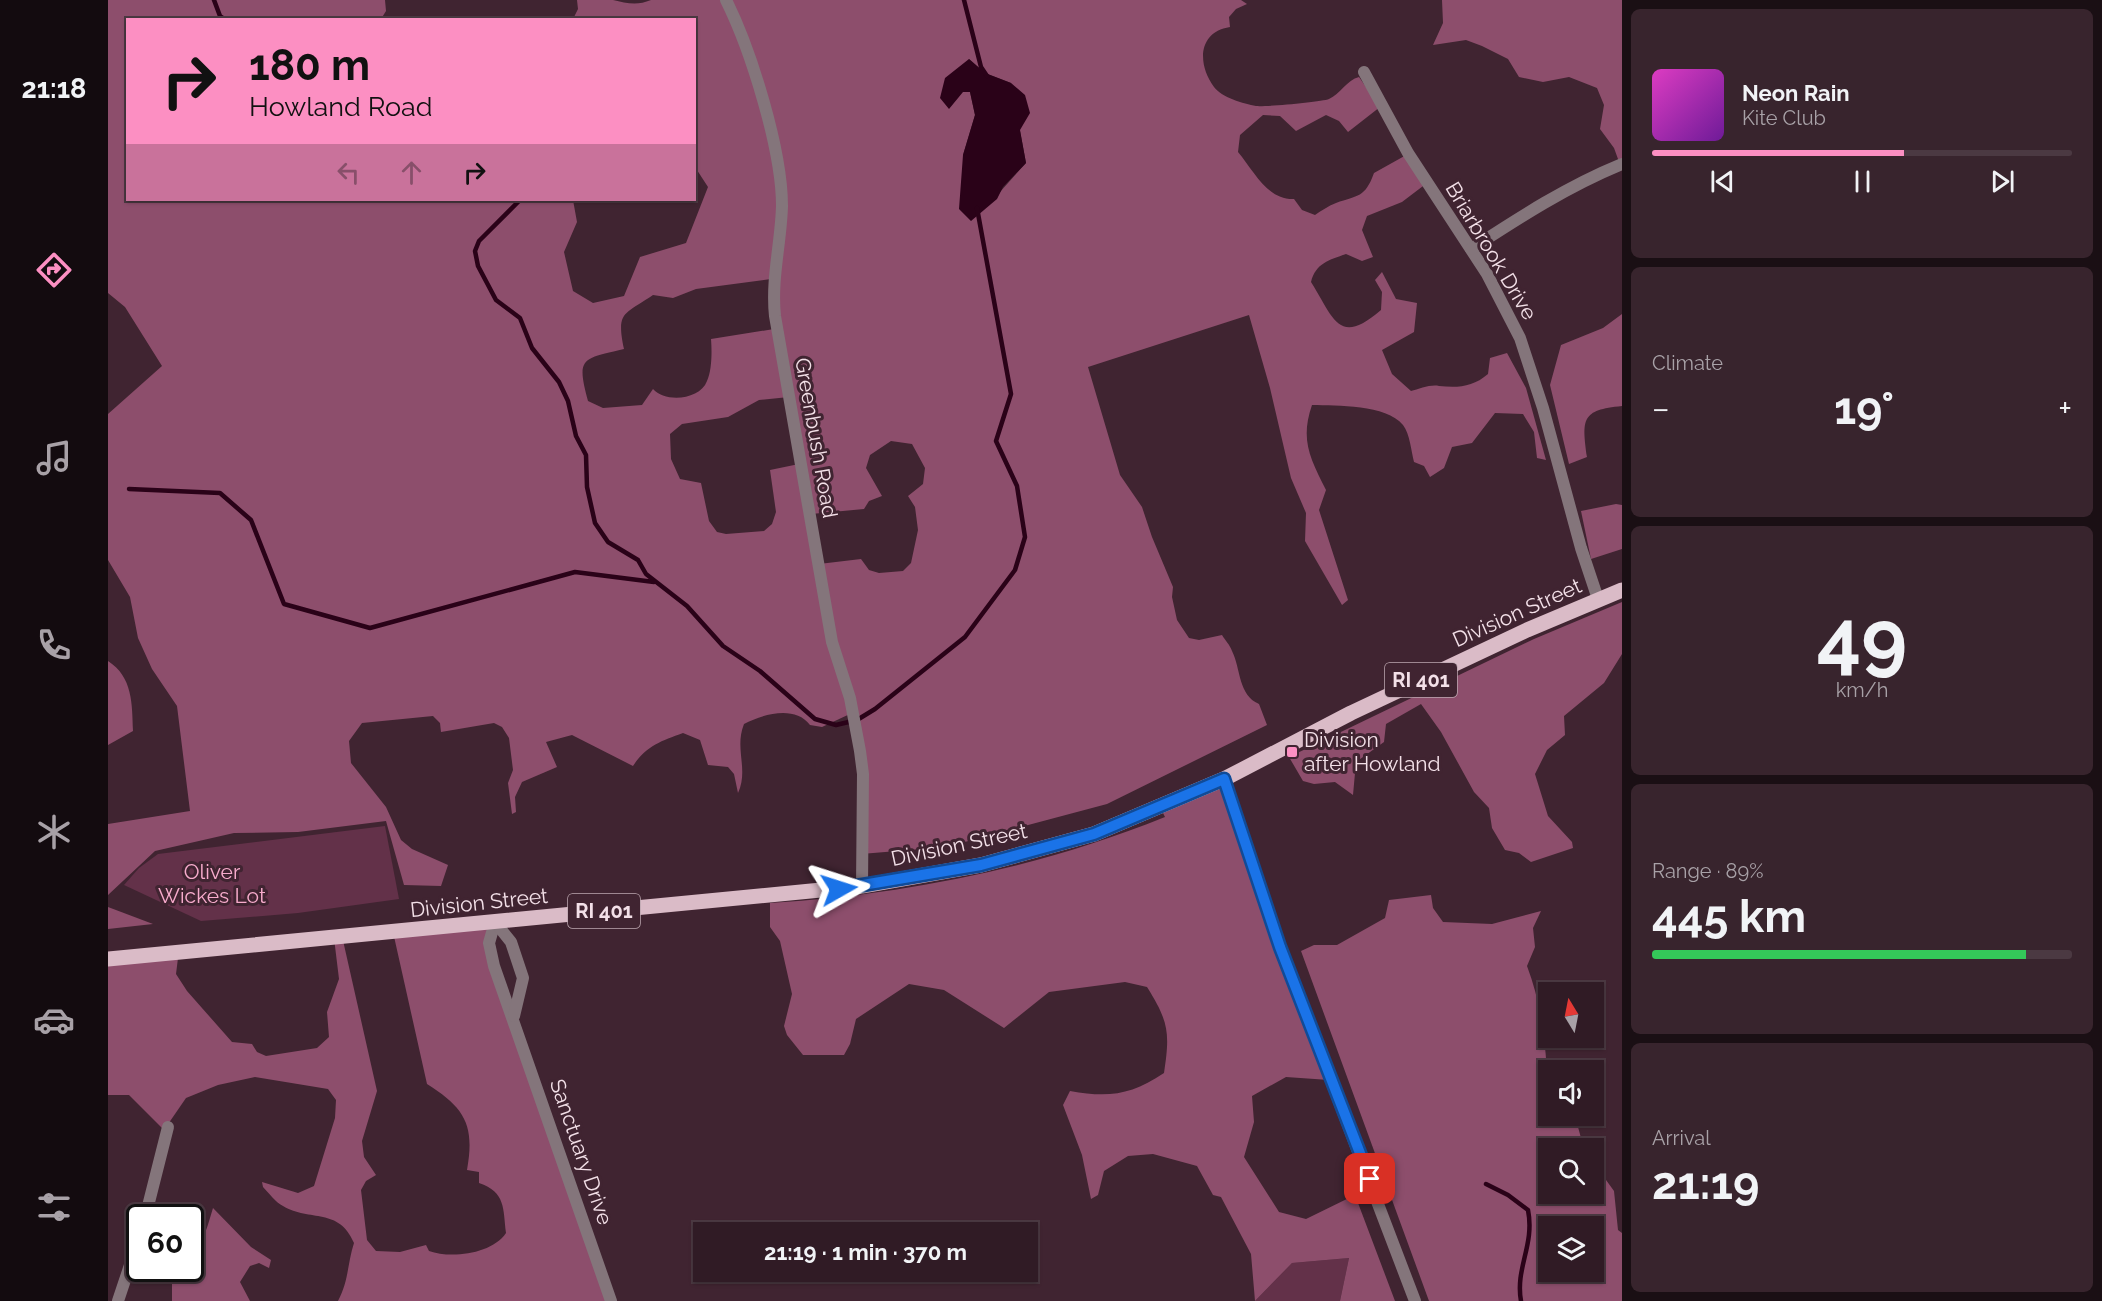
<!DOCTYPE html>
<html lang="en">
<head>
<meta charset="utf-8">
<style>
	:root { --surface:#301b25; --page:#38242d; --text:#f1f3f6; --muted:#a8a1a7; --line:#4b3942; --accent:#fc8fc2 }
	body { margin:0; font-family:Raleway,sans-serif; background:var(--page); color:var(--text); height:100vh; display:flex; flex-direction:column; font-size:22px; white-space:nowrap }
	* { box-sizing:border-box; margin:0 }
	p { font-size:20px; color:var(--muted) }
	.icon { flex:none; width:33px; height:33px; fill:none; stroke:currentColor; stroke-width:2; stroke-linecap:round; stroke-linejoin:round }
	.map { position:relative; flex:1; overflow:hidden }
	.sheet { display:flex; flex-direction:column; gap:9px; padding:9px; background:#1a0f14; width:480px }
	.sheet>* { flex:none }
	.hud { position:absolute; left:18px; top:18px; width:570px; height:183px; border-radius:0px; box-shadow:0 2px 4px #0004,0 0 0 2px var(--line); background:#fc8fc2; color:#111; overflow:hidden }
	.needle { width:39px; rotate:350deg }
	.tools { position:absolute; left:1430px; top:982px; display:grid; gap:12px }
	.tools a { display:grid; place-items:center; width:66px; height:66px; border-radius:0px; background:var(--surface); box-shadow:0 2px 4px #0004,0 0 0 2px var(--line); font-size:30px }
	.speed { position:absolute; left:18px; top:1204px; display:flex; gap:12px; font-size:30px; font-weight:700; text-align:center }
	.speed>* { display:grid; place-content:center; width:78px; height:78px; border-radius:50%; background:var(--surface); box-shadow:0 2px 4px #0004,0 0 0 2px var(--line); line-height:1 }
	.speed .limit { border:3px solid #111; border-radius:9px; background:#fff; color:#111 }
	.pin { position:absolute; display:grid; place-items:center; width:51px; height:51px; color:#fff; margin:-26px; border-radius:12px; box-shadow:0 3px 9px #0006 }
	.me { position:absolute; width:66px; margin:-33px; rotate:84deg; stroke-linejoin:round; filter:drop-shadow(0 0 4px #0008) }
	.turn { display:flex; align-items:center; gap:21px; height:126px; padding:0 24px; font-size:27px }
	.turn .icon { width:78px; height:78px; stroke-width:2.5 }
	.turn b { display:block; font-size:42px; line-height:51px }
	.lanes { display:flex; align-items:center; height:57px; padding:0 24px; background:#0003; justify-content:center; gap:30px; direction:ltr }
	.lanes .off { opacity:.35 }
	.big { font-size:45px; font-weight:700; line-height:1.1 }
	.sheet .widget { flex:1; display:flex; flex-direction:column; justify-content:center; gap:9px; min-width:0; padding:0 21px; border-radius:9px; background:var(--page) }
	.sheet .dial { align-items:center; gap:0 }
	.dial b { font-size:78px; line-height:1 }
	.song { display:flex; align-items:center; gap:18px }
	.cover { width:72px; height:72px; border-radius:9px; background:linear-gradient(135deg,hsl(310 70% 55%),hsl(280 70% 35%)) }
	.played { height:6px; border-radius:3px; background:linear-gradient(90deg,var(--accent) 60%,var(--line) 60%) }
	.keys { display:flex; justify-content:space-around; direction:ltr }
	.heat { display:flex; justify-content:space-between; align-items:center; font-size:33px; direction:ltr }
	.charge { height:9px; border-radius:4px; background:linear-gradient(90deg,#34c759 89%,var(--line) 0) }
	.trip { position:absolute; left:585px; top:1222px; width:345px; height:60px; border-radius:0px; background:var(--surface); box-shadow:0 2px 4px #0004,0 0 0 2px var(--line); font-weight:700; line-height:60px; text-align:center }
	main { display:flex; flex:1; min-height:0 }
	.dock { display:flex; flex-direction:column; width:108px; justify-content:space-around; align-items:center; background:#130b0f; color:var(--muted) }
	.dock .icon { width:42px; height:42px }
	.dock .on { color:var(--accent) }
	.dock b { font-size:27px; color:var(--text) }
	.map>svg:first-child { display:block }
	.green { fill:#633149 }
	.forest { fill:#8d4e6c; fill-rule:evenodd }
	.water { fill:#2a0218 }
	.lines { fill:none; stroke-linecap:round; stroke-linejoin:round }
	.stream { stroke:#2a0218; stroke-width:4.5 }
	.minor { stroke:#84757b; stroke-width:12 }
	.tertiary { stroke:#84757b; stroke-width:12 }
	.primary { stroke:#dabbc7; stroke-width:15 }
	.route-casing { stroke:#114b97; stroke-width:15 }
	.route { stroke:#1a73e8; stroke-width:10 }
	.poi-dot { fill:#fc8fc2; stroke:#402431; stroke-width:2 }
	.labels { text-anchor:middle; stroke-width:6; stroke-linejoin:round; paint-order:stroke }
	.shield { fill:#402431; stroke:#bda8b1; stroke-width:1.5 }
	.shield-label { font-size:20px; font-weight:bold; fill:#f3e0e8 }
	.street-label { font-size:21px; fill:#f3e0e8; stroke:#402431 }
	.poi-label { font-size:21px; fill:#f3e0e8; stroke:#402431; text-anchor:start }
	.park-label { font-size:21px; fill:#f7abcc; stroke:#402431 }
</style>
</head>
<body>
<main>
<nav class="dock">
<b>21:18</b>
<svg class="icon on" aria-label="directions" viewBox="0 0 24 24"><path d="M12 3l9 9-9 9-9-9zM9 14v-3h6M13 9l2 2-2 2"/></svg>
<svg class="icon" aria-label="music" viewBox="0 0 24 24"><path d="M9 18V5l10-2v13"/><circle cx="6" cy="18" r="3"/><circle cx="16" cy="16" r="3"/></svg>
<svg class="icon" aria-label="phone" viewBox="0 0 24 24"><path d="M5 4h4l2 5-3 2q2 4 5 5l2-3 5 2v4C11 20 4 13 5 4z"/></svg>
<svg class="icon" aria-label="climate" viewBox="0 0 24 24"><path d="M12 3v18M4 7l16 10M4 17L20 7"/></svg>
<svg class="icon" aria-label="car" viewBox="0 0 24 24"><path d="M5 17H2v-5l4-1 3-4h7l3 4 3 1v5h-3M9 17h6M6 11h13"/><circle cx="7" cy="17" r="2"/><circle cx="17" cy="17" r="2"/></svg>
<svg class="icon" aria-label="filters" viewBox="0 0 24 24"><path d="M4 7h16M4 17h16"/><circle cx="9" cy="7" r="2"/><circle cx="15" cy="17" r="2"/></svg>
</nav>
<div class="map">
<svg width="1514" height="1301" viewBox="0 0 1514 1301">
	<rect width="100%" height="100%" fill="#402431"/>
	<g class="green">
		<polygon points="277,826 291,899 190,913 93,921 16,885 31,868 50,854"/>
		<polygon points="1241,1258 1232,1301 1147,1301 1184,1263"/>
	</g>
	<g class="forest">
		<path d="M0 0H277L278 11 273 19 20 20V200H465L469 222 456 252 465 291 485 303 516 296 532 257 578 243 600 187 587 167 586 20 465 19 470 9 469 0C480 0 494 0 505 0 518 3 529 6 543 0H1133L1139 4 1128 9 1121 17 1122 27C1090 32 1089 64 1106 87 1113 97 1136 104 1148 106 1157 107 1214 102 1221 99 1232 94 1239 80 1251 77L1272 107 1240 132 1231 121 1218 115 1188 131 1172 116 1155 115 1132 135 1130 152C1146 171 1159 200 1186 199L1194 210 1207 215C1213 211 1220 206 1228 203 1250 195 1257 198 1266 173L1300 154 1319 183 1294 202 1259 216 1254 230 1265 257 1254 261 1238 254C1221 260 1208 263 1203 282 1226 318 1230 347 1273 310L1274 292 1267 280 1274 272 1288 299 1309 303 1306 332 1274 350 1284 374 1303 391C1311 389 1323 384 1331 386 1350 388 1365 387 1380 374L1382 358 1399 353 1418 388 1438 460 1429 458 1426 432 1415 414 1387 413 1364 443 1344 447 1336 468 1322 477 1316 466 1306 462C1303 451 1302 434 1295 425 1278 404 1229 406 1204 405 1192 440 1202 458 1218 490L1211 510 1240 600 1234 605 1197 541 1198 513 1183 478 1162 388 1141 315 980 367 1012 475 1034 507 1044 537 1065 587 1064 597 1069 620 1081 638 1091 640 1114 635C1117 640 1122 645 1124 651 1133 669 1130 695 1151 704L1159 725 999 804 838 847 753 854V762L744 713 714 727 702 725C687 705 655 714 636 724 626 749 641 769 630 793L626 774 620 767 600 765 592 740 575 733C553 741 538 746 525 766L464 735 438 742 449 767 414 782 407 797 408 812 404 814 400 783 405 770 401 738 394 727 386 723 333 732 332 723 325 716 254 723 241 741 243 763 278 807 293 840 304 849 340 865 333 886 296 885 278 821 190 832 126 833 47 851 0 895V824L82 811 69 706 44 669 30 638 22 597 0 560V414L54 366 17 307 0 293ZM861 59 877 73 903 83 918 163C899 183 886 201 864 219L855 155 867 115 862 92H855ZM663 279 666 329 603 339C604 351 604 370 599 381 592 400 557 403 545 389L534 405 495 408 480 401C468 357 474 359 516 349 508 311 516 315 545 295L565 298 588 289ZM681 397 691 464 662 470 668 512 664 524 656 531 618 534 609 532 601 521 593 483 572 479 563 459 562 434 574 424 620 417 651 400ZM783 441 804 444 817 468 815 484 800 496 807 507 810 530 803 563 795 571 771 573 761 570 753 559 711 564 703 514 756 509 761 501 774 496 758 468 762 455Z"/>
		<polygon points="1334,0 1514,0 1514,170 1506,148 1492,129 1496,105 1489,88 1461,77 1435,82 1411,77 1400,59 1374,46 1358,40 1325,45 1335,23"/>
		<path d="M1514 314V406C1473 410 1474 419 1479 457L1461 464 1442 385 1453 345 1495 328Z"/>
		<polygon points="1508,504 1514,505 1514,549 1483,559 1473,511"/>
		<polygon points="1514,602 1514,654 1496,683 1456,716 1457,735 1439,750 1427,774 1440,816 1464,842 1465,848 1423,862 1411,853 1397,850 1384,828 1381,808 1366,792 1333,732 1313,704 1278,724 1276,742 1248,762 1245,795 1227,782 1206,784 1195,781 1181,757 1426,639"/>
		<path d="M0 661C25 677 24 704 25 731L0 745Z"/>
		<path d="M1116 778 1221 1080 1178 1077 1144 1096 1146 1122 1136 1157 1171 1212 1198 1219 1247 1195 1287 1301H1232L1241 1258 1184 1263 1147 1301 1143 1254 1113 1197 1105 1195 1089 1166 1045 1154 1020 1156 996 1171 990 1195 983 1199 974 1155 955 1105 962 1091C1001 1098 1023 1095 1056 1073 1062 1033 1061 1022 1039 987L1017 982 941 992 896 1028 836 990 801 984 748 1019 742 1044 736 1055H695L679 1035 676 1026 684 994 672 941 662 927V903C798 894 931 868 1057 817L1052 807Z"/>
		<path d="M1323 895 1325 908 1335 922 1384 924 1433 911 1425 928 1427 947 1419 966C1437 1013 1440 1066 1440 1116H1467L1476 1149H1440V1194H1485V1162L1506 1191 1510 1230 1514 1233V1301H1321L1193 951 1206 945H1229L1277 918 1281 900ZM1440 1227H1485V1272H1440Z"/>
		<polygon points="0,907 45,924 0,929"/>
		<path d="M377 922 499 1301H230C241 1280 239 1265 246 1243 231 1207 202 1222 175 1206 167 1202 161 1193 155 1187L154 1182 190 1193 206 1186 227 1118 228 1100 220 1089 147 1077 110 1085 78 1098 56 1130 21 1095H0V965L70 958 68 974 79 991 124 1042 144 1044 149 1052 158 1056 209 1048 221 1037 219 1012 231 979 226 938 234 936 269 1091 254 1141 256 1157 268 1175 258 1181 253 1190 259 1240 268 1251 292 1252 318 1245 321 1251C343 1259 384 1254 398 1233 395 1209 398 1192 371 1183V1172L359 1170C367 1125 357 1108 319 1084L285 932Z"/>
		<path d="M105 1208 143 1247 163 1260 161 1268 151 1263 142 1266 132 1282 142 1301H64V1281L29 1269 31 1258 32 1269H82L83 1251C97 1241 100 1224 105 1208Z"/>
	</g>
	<polygon class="water" points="861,59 877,73 903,83 917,95 922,113 912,130 918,163 895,187 889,199 863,221 851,209 855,155 867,115 862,92 855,92 841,109 832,98 837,78"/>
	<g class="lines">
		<g class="stream">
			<polyline points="106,0 112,16 118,20"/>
			<polyline points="856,0 873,67 879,76"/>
			<polyline points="412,200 371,241 367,251 370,266 388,300 412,318 424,348 451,382 460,401 468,436 478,455 479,487 487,523 500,542 530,560 538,574 579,606 615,646 652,671 707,719 728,725 749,720 767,709 857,637 907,570 917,537 909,486 888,441 903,394 869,208"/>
			<polyline points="21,489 112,493 143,520 176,604 262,628 467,572 546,582"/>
			<path d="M1378 1184 1400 1195 1420 1210C1427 1245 1407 1268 1413 1301"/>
		</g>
		<g class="minor">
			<path d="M618 0C643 50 674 150 674 206 673 243 663 279 667 316L724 642 742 698 752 751 755 774 754 886"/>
			<polyline points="1256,72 1300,153 1379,274 1412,338 1435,408 1473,548 1490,599"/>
			<path d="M1363 249C1412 217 1460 186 1514 164"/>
			<polyline points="387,922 381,943 386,966 503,1301"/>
			<polyline points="387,922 403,942 415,978 406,1016"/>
			<polyline points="37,1218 60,1127"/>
			<polyline points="10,1301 32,1235"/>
		</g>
		<polyline class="tertiary" points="1116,779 1172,947 1307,1301"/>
		<polyline class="primary" points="0,959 754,886 873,865 986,834 1116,779 1243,713 1419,630 1514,590"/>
	</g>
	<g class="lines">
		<g class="route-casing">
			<polyline id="route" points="731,889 873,865 986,834 1116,779 1172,947 1262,1179"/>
		</g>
		<use href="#route" class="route"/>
	</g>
	<rect class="poi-dot" x="1178" y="746" width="12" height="12" rx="3"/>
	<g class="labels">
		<g class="shield">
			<rect x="1277" y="663" width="72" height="34" rx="4.5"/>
			<rect x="460" y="894" width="72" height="34" rx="4.5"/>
		</g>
		<g class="shield-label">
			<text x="1313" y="687">RI 401</text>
			<text x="496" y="918">RI 401</text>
		</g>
		<g class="street-label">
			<text transform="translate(1383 251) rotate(59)" y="7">Briarbrook Drive</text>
			<text transform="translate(708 438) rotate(80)" y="7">Greenbush Road</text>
			<text transform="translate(1409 613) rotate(-24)" y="7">Division Street</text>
			<text transform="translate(851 845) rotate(-12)" y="7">Division Street</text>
			<text transform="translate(371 903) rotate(-6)" y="7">Division Street</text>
			<text transform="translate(473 1152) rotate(71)" y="7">Sanctuary Drive</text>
		</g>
		<g class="poi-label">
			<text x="1196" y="747">Division<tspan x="1196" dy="24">after Howland</tspan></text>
		</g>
		<g class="park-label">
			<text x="104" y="879">Oliver<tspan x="104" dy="24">Wickes Lot</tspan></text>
		</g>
	</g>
</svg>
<div class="tools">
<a><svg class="needle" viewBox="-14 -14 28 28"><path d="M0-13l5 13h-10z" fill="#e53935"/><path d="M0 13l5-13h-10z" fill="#a8a1a7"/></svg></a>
<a><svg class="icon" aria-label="sound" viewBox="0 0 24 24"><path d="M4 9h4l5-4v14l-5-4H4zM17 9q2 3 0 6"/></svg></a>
<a><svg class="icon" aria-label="search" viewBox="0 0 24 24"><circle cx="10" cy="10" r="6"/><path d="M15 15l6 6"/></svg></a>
<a><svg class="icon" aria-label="layers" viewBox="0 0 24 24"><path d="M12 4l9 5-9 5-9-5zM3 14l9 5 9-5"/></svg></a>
</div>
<div class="speed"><div class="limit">60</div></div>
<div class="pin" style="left:1262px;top:1179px;background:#d93025"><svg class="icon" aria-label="arrive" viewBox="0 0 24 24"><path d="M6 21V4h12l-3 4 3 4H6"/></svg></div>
<svg class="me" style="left:731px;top:889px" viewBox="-20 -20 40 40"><path d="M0-17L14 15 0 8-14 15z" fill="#1a73e8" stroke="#fff" stroke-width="4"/></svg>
<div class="trip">21:19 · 1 min · 370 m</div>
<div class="hud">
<div class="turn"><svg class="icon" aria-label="right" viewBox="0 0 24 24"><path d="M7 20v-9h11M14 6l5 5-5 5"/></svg><div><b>180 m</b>Howland Road</div></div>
<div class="lanes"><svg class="icon off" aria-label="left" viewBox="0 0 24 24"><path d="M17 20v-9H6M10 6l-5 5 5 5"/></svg><svg class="icon off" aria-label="ahead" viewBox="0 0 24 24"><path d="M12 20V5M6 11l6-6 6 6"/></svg><svg class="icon" aria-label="right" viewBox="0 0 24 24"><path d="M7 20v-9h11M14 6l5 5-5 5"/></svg></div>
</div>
</div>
<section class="sheet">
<div class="widget">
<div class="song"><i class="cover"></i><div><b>Neon Rain</b><p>Kite Club</p></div></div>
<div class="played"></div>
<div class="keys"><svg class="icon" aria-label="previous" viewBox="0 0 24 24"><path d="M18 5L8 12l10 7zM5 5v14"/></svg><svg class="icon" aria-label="pause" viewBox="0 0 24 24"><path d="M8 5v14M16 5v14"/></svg><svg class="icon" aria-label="next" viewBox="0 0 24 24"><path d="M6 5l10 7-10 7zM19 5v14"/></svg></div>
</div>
<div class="widget"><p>Climate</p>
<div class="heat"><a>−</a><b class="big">19°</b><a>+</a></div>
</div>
<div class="widget dial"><b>49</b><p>km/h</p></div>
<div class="widget"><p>Range · 89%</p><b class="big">445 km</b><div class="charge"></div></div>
<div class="widget"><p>Arrival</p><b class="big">21:19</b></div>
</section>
</main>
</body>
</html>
